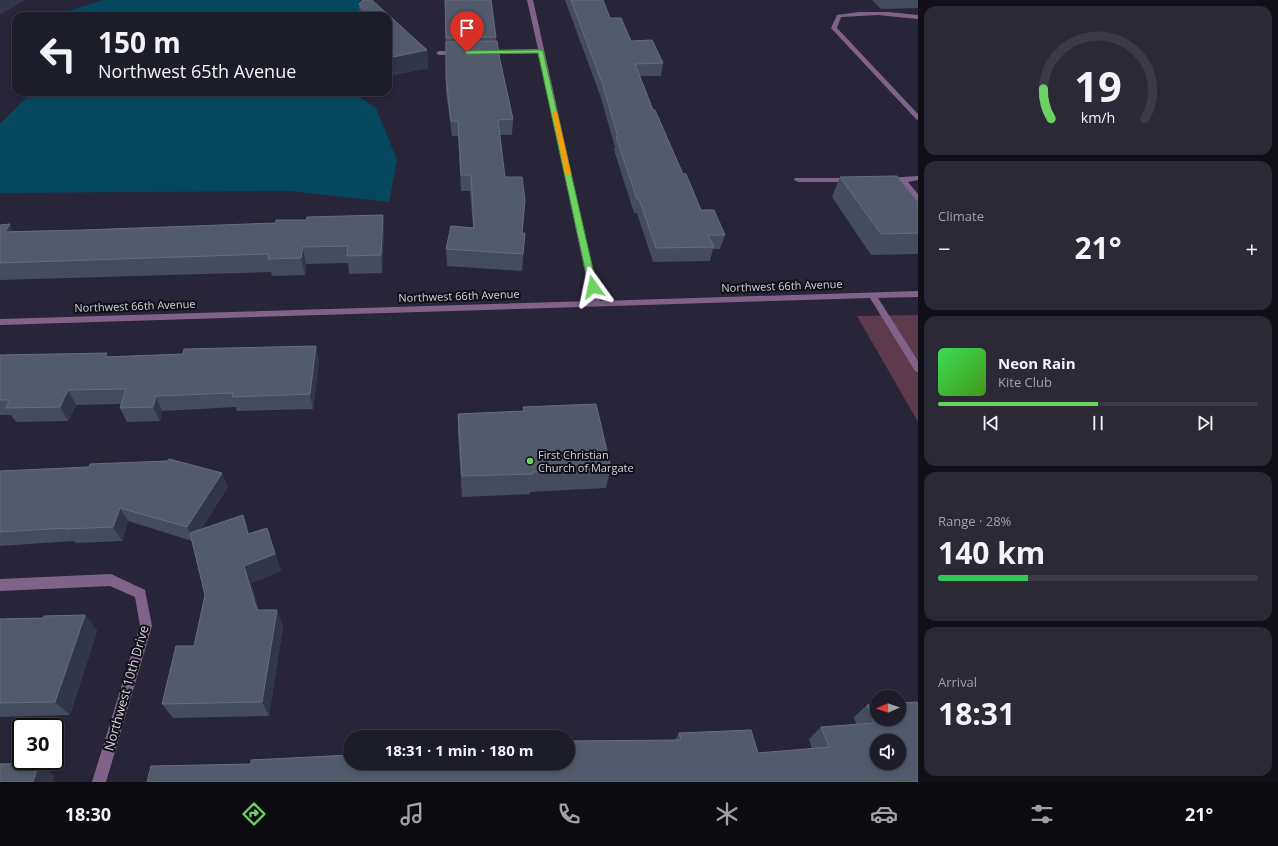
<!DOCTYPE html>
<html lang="en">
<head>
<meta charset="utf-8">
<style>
	:root { --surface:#1d1c29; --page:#2a2935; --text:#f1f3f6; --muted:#a0a1a8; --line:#3b3a46; --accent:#6cd362 }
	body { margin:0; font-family:"Open Sans",sans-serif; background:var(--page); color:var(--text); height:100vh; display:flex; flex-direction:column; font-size:15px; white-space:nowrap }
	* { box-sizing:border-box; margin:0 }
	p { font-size:13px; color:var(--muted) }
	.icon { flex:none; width:22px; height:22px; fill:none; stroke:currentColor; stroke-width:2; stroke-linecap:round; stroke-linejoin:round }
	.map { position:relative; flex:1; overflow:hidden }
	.sheet { display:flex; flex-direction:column; gap:6px; padding:6px; background:#100f17; width:360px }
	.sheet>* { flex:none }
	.hud { position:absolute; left:12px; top:12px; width:380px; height:84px; border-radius:12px; box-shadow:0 2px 6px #0003,0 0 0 1px var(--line); background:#1d1c29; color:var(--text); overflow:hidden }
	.needle { width:26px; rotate:268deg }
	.controls { position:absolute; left:870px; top:690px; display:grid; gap:8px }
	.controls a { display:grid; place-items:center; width:36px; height:36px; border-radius:50%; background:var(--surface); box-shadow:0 2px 6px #0003,0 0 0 1px var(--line); font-size:20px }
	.speed { position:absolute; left:12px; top:718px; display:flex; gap:8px; font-size:20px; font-weight:700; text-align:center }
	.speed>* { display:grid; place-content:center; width:52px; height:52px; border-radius:50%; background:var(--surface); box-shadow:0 2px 6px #0003,0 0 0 1px var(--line); line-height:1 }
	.speed .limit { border:2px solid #111; border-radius:6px; background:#fff; color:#111 }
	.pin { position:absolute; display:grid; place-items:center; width:34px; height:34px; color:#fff; margin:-41px -17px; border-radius:50% 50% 50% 0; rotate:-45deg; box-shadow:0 0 4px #0007 }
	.pin .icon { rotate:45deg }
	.me { position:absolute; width:44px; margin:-22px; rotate:348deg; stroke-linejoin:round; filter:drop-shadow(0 0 3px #0008) }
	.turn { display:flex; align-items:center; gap:14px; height:84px; padding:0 20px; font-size:18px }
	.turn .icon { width:52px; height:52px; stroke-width:2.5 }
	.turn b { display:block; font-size:28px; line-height:34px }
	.big { font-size:30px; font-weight:700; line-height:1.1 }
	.sheet .card { flex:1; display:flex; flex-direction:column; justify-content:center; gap:6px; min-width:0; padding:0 14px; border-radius:12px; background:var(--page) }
	.sheet .dial { align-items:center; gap:0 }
	.dial svg { height:104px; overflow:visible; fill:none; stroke:var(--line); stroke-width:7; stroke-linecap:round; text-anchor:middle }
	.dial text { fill:var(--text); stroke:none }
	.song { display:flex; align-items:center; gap:12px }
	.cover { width:48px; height:48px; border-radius:6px; background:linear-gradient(135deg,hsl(130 70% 55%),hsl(100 70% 35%)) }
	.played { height:4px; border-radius:2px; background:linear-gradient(90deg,var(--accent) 50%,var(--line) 50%) }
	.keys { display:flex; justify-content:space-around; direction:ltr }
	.heat { display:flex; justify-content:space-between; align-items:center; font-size:22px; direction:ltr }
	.charge { height:6px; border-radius:3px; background:linear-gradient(90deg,#34c759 28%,var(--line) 0) }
	.trip { position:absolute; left:343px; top:730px; width:232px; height:40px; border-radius:20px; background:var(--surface); box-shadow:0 2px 6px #0003,0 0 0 1px var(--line); font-weight:700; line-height:40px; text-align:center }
	.tab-bar { display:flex; height:64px; justify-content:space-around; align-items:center; background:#0c0b10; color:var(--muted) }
	.tab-bar .icon { width:28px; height:28px }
	.tab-bar .active { color:var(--accent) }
	.tab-bar b { font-size:18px; color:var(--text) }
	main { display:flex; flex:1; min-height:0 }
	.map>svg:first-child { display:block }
	.green { fill:#5d3a4c }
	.water { fill:#064760 }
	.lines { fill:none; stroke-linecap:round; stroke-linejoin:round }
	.minor { fill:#816389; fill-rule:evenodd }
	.wall { fill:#434d5e }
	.shaded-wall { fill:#313748 }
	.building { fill:#525b6b; stroke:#666e7d; fill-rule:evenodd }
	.route { fill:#6cd362; stroke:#468940 }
	.slow { fill:#f59e0b }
	.poi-dot { fill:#6cd362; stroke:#100f17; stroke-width:1.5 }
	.labels { text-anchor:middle; stroke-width:4; stroke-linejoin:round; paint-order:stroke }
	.street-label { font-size:11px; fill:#d3d2de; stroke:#100f17 }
	.poi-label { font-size:11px; fill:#d3d2de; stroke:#100f17; text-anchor:start }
	.near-street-label { font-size:13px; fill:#d3d2de; stroke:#100f17 }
</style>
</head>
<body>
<main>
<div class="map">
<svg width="918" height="782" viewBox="0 0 918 782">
	<rect width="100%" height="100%" fill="#272537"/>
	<polygon class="green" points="918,315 918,422 857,316"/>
	<g class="water">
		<polygon points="103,0 367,0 358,16 53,16"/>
		<polygon points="32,92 352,92 376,108 397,160 389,202 289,191 0,193 0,124"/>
	</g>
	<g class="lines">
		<g class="minor">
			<polygon points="527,0 533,0 600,301 918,291 918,297 878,298 918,361 918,372 915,371 870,298 0,325 0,319 591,301 539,53 485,54 482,52 485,50 538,49"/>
			<polygon points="859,12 888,12 918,15 918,19 878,15 841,17 837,28 918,114 918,120 916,119 831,28 837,15"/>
			<polygon points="459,51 461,52 461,54 439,55 436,53 439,51"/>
			<polygon points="918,176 918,180 908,182 918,194 918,201 915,201 901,182 887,182 883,180 887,178"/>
			<polygon points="795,178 851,178 855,180 851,182 798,182 794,180"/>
			<polygon points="111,574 145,590 152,626 106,782 92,782 140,626 135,597 110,586 0,591 0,579"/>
		</g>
	</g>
	<g class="wall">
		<polygon points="363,0 372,0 427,50 428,68 388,76 388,16 360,16 359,4"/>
		<polygon points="445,0 496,37 496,41 500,60 513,119 512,135 500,135 505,177 525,200 522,233 525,233 522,271 447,266 446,249 473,227 470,191 461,191 458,136 452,136 446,92"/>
		<polygon points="565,0 603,0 610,18 631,41 663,63 661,76 640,76 653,110 683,174 701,210 725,235 720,249 713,249 710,261 653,262 637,213 634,213 614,150 615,147 600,95"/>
		<polygon points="872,0 918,0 918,8 881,9"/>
		<polygon points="840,177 918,202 918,254 871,255 832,197"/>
		<polygon points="383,215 384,232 382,273 349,274 348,263 306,264 305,275 272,276 271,272 0,280 0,225 14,231 82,230 276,223 306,220"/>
		<polygon points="0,355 109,357 319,361 313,409 237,411 236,407 162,411 160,421 127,422 120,408 121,404 76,405 68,421 16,422 11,415 0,415"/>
		<polygon points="523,407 611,468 606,488 530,492 530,494 462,497 458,435 458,414 523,411"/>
		<polygon points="0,471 228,487 201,529 250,534 273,545 281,571 251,583 259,610 283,626 269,716 173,718 162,704 194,646 205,595 192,541 128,521 122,541 76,543 74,541 0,546"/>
		<polygon points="85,615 97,631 70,715 0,717 0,619 43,618"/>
		<polygon points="867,705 918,782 251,764 675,740 679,733 758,753 812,749 809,739 821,727 856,724 854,717"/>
	</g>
	<g class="shaded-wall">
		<polygon points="0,0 25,0 0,15"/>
		<polygon points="427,50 428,68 388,76 388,58"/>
		<polygon points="383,215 384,232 382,273 381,255"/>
		<polygon points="10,224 19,242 5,232"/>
		<polygon points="303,247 306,264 305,275 301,258"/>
		<polygon points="316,346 319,361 313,409 310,394"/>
		<polygon points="107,353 114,367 105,357"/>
		<polygon points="68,390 76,405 68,421 60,407"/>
		<polygon points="156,396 162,411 160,421 153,407"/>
		<polygon points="222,473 228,487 194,541 187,527"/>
		<polygon points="120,508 128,521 122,541 113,527"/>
		<polygon points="243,515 249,532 255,552 248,534"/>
		<polygon points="267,528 281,571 251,583 264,626 257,610 244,566"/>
		<polygon points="277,610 283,626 269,716 262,702"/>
		<polygon points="85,615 97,631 70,715 55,702"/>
		<polygon points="39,763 55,776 53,782 33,782"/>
	</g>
	<g class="building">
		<polygon points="363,0 372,0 427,50 388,58 388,16 368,16 359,4"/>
		<polygon points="445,0 491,0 496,37 446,38"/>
		<polygon points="571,0 603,0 610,18 621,18 631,41 652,40 663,63 635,64 653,110 655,110 683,174 686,174 701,210 714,210 725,235 708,235 714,247 656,248 639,199 637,199 616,137 618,137 602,83"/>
		<polygon points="497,41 500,60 513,119 498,120 505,177 522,177 525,200 522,233 525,233 523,254 446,249 451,226 474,228 471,175 461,175 458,121 451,121 446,77 446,42"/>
		<polygon points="897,176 918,202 918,233 881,234 840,177"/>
		<polygon points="383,215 381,255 347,256 348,246 303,247 301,258 268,259 269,254 0,263 0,225 10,224 5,232 82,230 276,223 276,220 306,220 307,217"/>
		<polygon points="316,346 310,394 232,397 233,393 156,396 153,407 120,408 126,389 68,390 60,407 6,408 10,400 0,400 0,355 107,353 105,357 183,354 184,349"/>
		<polygon points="596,404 611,468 532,472 533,474 462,476 458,414 524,411 523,407"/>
		<polygon points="169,459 222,473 187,527 120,508 113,527 66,529 67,528 0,532 0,471 89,467 90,464 167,461"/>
		<polygon points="243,515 248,534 267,528 275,554 244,566 257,610 277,610 262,702 162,704 176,646 194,646 205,595 190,533"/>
		<polygon points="85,615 55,702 0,703 0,619 43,618 44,616"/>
		<path d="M917 702 918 704V782H147L151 766 251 764V760L350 755V763H568V741L681 740 679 733 751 730 758 753 829 747 821 727 874 723 867 705 877 704V719H899V703ZM877 741H899V763H877Z"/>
		<polygon points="39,763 33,782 0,782 0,764"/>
	</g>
	<polygon class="route" points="541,50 543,51 597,287 593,289 589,287 538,53 467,54 465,52 467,51"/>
	<polygon class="slow" points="552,111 557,112 571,174 570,175 565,174"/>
	<circle class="poi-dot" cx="530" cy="461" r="4"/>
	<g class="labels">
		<g class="street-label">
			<text transform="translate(782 286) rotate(-2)" y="4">Northwest 66th Avenue</text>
			<text transform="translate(459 296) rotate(-2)" y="4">Northwest 66th Avenue</text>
			<text transform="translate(135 306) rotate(-2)" y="4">Northwest 66th Avenue</text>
		</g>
		<g class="poi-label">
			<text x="538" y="459">First Christian<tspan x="538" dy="13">Church of Margate</tspan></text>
		</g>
		<g class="near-street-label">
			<text transform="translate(126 688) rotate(-74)" y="5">Northwest 10th Drive</text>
		</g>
	</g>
</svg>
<div class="controls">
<a><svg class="needle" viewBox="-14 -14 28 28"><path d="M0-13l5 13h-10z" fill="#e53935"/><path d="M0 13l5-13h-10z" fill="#a0a1a8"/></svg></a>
<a><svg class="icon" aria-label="sound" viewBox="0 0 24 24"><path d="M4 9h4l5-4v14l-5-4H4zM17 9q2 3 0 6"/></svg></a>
</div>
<div class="speed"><div class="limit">30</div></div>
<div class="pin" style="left:467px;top:52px;background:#d93025"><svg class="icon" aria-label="arrive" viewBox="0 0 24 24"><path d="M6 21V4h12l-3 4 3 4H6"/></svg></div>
<svg class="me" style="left:593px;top:287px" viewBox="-20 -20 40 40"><path d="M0-17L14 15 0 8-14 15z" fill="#6cd362" stroke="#fff" stroke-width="4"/></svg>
<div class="trip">18:31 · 1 min · 180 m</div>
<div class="hud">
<div class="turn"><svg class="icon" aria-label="left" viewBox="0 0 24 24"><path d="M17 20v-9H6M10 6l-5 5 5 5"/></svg><div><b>150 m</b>Northwest 65th Avenue</div></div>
</div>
</div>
<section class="sheet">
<div class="card dial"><svg viewBox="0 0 100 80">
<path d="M14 69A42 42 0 1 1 86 69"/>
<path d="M14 69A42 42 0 0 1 8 46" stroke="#6cd362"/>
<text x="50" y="56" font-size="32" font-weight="700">19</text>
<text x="50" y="72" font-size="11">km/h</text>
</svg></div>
<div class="card"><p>Climate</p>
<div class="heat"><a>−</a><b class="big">21°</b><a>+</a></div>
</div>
<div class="card">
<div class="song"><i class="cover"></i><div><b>Neon Rain</b><p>Kite Club</p></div></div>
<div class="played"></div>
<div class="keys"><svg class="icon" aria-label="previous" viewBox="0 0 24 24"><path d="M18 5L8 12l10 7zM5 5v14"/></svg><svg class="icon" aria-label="pause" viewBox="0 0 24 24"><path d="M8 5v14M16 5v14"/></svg><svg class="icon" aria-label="next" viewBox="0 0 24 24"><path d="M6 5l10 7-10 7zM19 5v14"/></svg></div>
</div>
<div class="card"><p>Range · 28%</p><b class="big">140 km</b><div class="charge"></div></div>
<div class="card"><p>Arrival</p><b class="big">18:31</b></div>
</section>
</main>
<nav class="tab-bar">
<b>18:30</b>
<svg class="icon active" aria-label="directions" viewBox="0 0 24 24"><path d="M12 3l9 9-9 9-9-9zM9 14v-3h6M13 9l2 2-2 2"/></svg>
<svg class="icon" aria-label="music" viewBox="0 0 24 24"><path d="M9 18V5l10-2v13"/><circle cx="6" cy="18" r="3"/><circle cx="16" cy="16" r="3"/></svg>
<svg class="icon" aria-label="phone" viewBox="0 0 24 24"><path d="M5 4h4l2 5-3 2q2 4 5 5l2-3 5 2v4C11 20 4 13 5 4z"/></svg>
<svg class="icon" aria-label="climate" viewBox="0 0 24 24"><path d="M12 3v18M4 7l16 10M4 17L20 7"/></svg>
<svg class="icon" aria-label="car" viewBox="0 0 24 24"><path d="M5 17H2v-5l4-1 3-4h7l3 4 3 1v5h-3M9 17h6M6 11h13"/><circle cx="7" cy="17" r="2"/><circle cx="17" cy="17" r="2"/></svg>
<svg class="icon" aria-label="filters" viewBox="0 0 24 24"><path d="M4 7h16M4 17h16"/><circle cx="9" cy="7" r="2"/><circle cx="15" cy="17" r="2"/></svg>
<b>21°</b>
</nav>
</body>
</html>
